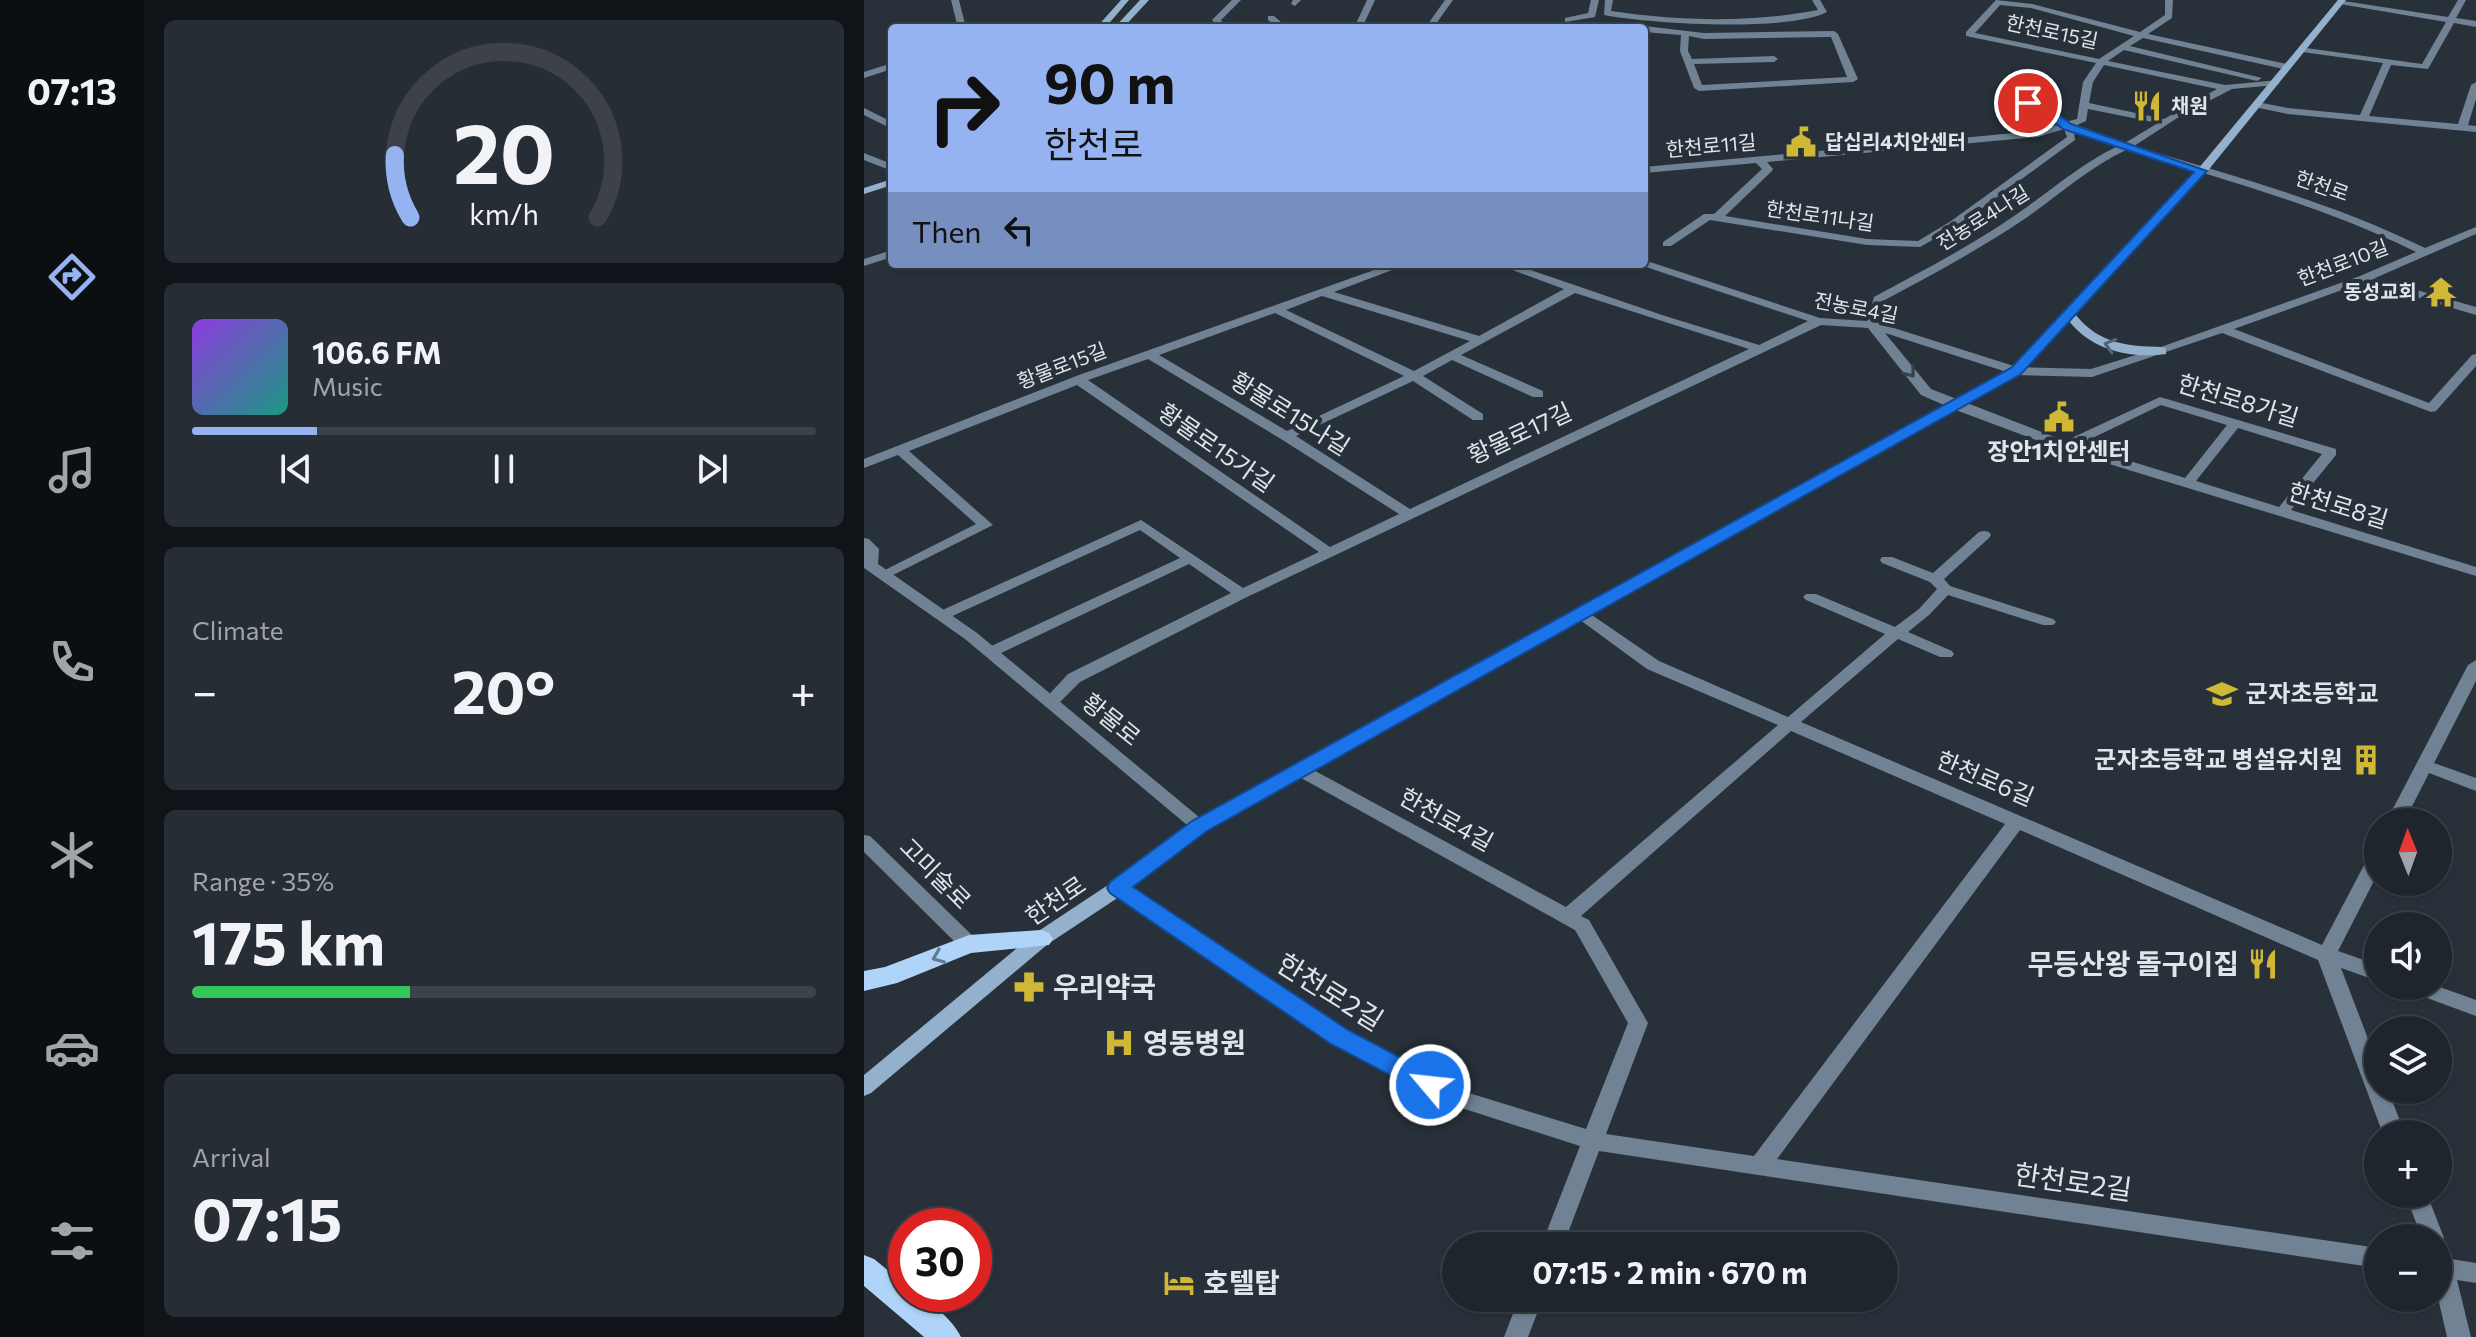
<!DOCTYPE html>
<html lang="en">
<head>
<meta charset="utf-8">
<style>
	:root { --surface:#1e252c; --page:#262d34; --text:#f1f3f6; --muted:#a1a5a9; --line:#3c4248; --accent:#95b2f1 }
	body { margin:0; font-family:Commissioner,"Noto Sans KR",sans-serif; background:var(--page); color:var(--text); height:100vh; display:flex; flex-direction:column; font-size:30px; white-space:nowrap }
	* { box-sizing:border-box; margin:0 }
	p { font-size:26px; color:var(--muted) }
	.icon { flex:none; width:44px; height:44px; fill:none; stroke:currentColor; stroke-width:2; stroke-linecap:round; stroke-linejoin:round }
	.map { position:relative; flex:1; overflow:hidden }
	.drawer { display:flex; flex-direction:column; gap:20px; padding:20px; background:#101418; width:720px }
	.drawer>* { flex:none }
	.hud { position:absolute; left:24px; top:24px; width:760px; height:244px; border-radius:8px; box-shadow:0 2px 6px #0004,0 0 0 2px var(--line); background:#95b2f1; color:#111; overflow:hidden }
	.needle { width:52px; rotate:359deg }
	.buttons { position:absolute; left:1500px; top:808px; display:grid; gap:16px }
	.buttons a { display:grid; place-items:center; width:88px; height:88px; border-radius:50%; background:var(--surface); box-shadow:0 2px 6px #0004,0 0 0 2px var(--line); font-size:40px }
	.speed { position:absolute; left:24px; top:1208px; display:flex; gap:16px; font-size:40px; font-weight:700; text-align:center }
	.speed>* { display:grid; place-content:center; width:104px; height:104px; border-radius:50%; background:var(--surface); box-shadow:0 2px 6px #0004,0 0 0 2px var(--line); line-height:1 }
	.speed .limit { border:12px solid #d22; background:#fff; color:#111 }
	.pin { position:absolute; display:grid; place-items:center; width:68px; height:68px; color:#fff; margin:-34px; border:4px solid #fff; border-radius:50%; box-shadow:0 2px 8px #0007 }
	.me { position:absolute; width:88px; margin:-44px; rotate:298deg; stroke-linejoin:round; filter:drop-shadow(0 0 6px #0008) }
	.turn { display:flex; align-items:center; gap:28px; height:168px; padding:0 24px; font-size:36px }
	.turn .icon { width:104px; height:104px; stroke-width:2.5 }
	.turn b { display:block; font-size:56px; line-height:68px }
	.then { display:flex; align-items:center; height:76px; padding:0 24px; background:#0003; gap:16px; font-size:30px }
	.big { font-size:60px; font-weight:700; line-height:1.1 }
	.drawer .tile { flex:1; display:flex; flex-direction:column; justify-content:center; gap:12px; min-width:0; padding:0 28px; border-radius:12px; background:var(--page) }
	.drawer .dial { align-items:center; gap:0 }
	.dial svg { height:208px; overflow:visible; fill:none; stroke:var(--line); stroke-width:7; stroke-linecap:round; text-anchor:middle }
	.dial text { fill:var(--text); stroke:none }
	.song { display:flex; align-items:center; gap:24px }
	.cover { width:96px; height:96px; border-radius:12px; background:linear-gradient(135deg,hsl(270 70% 55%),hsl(170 70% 35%)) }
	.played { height:8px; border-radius:4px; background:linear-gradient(90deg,var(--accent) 20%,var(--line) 20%) }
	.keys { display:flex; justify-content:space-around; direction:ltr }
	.heat { display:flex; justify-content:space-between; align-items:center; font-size:44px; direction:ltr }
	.charge { height:12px; border-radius:6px; background:linear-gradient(90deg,#34c759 35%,var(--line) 0) }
	.trip { position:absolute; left:578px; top:1232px; width:456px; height:80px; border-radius:40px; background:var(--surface); box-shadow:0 2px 6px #0004,0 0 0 2px var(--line); font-weight:700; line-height:80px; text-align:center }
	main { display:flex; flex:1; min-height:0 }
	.menu { display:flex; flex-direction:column; width:144px; justify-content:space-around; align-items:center; background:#0c0f12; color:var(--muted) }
	.menu .icon { width:56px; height:56px }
	.menu .active { color:var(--accent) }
	.menu b { font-size:36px; color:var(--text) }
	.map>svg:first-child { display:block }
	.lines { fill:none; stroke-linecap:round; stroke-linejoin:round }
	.minor { fill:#708293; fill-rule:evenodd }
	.tertiary { fill:#708293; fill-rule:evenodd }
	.secondary { fill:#93b0cc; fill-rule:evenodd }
	.primary { fill:#afd4f8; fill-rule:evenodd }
	.oneway { stroke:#536474 }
	.oneway2 { stroke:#36414c }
	.oneway3 { stroke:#657a90 }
	.route { fill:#1a73e8; stroke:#114b97; stroke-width:2 }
	.labels { text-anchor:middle; stroke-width:8; stroke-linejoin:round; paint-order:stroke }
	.far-street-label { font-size:20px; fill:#dfe5eb; stroke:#28313a }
	.far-poi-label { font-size:20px; font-weight:bold; fill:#dfe5eb; stroke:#28313a; text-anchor:start }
	.street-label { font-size:24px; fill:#dfe5eb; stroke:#28313a }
	.poi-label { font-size:24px; font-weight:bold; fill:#dfe5eb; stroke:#28313a }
	.near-poi-label { font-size:28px; font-weight:bold; fill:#dfe5eb; stroke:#28313a; text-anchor:start }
	.near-street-label { font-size:28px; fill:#dfe5eb; stroke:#28313a }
</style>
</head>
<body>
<main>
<nav class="menu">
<b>07:13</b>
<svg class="icon active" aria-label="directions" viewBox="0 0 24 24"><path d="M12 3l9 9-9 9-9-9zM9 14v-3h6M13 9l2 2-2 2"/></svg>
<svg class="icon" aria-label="music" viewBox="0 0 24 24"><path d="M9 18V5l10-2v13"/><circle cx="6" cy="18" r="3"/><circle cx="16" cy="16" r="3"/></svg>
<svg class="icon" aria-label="phone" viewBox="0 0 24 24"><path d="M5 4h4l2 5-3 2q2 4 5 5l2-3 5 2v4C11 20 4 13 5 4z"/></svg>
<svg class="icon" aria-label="climate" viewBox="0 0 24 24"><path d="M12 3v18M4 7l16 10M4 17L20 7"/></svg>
<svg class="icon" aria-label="car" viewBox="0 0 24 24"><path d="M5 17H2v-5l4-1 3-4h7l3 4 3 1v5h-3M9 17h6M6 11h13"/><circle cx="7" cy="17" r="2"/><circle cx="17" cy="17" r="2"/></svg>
<svg class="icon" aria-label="filters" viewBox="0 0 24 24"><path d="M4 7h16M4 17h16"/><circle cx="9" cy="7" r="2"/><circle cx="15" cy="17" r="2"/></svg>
</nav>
<section class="drawer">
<div class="tile dial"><svg viewBox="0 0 100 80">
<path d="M14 69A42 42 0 1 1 86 69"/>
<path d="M14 69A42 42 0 0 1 8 45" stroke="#95b2f1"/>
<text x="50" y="56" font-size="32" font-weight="700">20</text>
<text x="50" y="72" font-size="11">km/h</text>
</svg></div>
<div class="tile">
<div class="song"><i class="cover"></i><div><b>106.6 FM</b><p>Music</p></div></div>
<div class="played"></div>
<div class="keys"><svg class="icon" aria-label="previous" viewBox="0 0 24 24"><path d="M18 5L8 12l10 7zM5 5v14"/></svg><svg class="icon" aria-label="pause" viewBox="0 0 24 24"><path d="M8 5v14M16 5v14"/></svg><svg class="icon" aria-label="next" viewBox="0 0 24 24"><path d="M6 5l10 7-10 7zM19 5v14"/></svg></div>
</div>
<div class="tile"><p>Climate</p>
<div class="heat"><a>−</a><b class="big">20°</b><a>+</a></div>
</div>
<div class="tile"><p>Range · 35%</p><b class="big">175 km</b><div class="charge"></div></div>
<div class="tile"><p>Arrival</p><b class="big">07:15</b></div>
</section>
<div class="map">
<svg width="1612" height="1337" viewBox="0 0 1612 1337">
	<rect width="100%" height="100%" fill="#28313a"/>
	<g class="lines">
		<g class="minor">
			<polygon points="87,0 95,0 102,28 94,28"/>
			<polygon points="368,0 377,0 357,20 362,28 354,28 348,20"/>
			<polygon points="429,0 437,0 431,6 427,4"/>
			<polygon points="503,0 511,0 498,28 490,28"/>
			<polygon points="581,0 589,0 569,28 561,28"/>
			<polygon points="727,0 735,0 731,17 701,22 701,18 724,13"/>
			<path d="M741 0H749L747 11C815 21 886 23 954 10L948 0H956L963 12C924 32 786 24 740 15Z"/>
			<path d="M1132 0 1168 4 1276 32 1301 15V0H1309L1308 18 1284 34 1427 65 1428 67 1424 70 1279 38 1266 46 1398 78 1393 81 1260 50 1244 61 1361 85 1415 80V84L1412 85 1368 89 1318 115 1270 146C1369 176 1468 202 1561 248L1612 227V234L1511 278 1612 307V315L1500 282 1370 329 1565 403 1608 355 1612 354V366L1572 411 1567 412 1358 333 1228 377 1152 375 1021 333 1067 389 1201 441 1296 397 1472 449V455L1427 510 1612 567V576L1196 449 1089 409 1057 395 1004 328 957 325 383 597 216 682 192 706 186 707 178 702 204 674 367 593 325 564 133 655H121L119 652 121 649 316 558 276 530 84 618H74L71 615 74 612 277 520 379 588 455 552 213 385 45 451 129 525 25 577H15L13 574 112 524 34 455 0 468V459L215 375 527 264H544L470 292 615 336 700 289 632 264H649L798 315 895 345 944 321 776 265 780 264V260L956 318 1003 321 1010 297C1058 271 1105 247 1150 216 1184 193 1215 165 1252 147L1210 131 1211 140 1095 225 1056 247 1003 245 846 220 807 246H799V242L840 214H850L898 169 892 163 780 173V167L1173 131 1196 124 1144 100 1142 98 1147 95 1205 121 1213 119 1219 82 1232 63 1102 36V32ZM1136 5 1167 8 1270 36 1235 59 1111 33ZM1240 65 1353 89 1300 119 1225 103 1229 82ZM1224 109 1294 123 1261 143 1213 125 1222 121ZM1200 129 1203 137 1087 221 1054 241 1003 239 861 216 908 171 909 169 903 162 1174 137ZM1262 150C1361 180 1459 206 1552 252L1496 276 1294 348 1227 369 1153 367 1014 323 1019 301C1068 275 1114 250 1159 220 1194 196 1224 168 1262 150ZM711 293 885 349 546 509 432 436 549 381 609 420H619V414L559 376 588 360 669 397H679V391L597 355ZM458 296 606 341 550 371 422 310ZM411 313 540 376 423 431 295 355ZM284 359 417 439 535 514 466 547 224 380ZM1297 405 1363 425 1321 478 1214 445ZM1374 428 1458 454 1415 507 1332 481Z"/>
			<polygon points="1473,0 1584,17 1594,0 1602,0 1592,18 1612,21 1612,27 1590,23 1564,69 1527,65 1505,116 1594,124 1607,85 1612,82 1612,99 1604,125 1612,126 1612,132 1424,114 1390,107 1390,103 1393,102 1424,108 1496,115 1519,63 1438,52 1434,49 1435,47 1558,64 1582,22 1476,4"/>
			<polygon points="404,16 410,16 424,28 415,28 404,20"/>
			<path d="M780 26 840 33 970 31 974 34 994 79 989 82 835 91 830 88 816 51 817 35 780 32V28H776ZM825 36 840 39 967 37 983 77 838 85 830 64 910 62 914 59 910 56 828 59 824 51Z"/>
			<polygon points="28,63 28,69 0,78 0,72"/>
			<polygon points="0,108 28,122 28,129 0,115"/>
			<polygon points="0,153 28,164 28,171 0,160"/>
			<polygon points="28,250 28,257 0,266 0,259"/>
			<path d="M1120 531 1125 532 1127 535 1125 538 1080 579 1086 586 1189 619 1192 622 1189 625H1179L1084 595 1065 615 1044 632 1088 651 1090 654 1088 657H1076L1034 639 937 722 1458 945 1508 850 1514 848V873L1474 951 1514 965V981L1477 968 1514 1065V1090H1524L1541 1134H1519L1454 960 1156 830 913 1159 1514 1248V1268L735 1151 699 1246H677L716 1146 582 1103 468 1043 247 893 245 888 247 883H261L482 1031 595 1090 722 1129 764 1023 711 930 430 774 427 770 430 766H442L702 907 914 725 783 669 712 617 709 614 712 611H722L795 661 924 717 1021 634 942 600 939 597 942 594H952L1031 627 1055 609 1073 589 1066 582 1018 563 1016 560 1018 557H1028L1069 573 1115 532ZM927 731 1141 824 890 1156 742 1134 784 1023 725 920 717 916Z"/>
			<polygon points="1612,660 1612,681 1570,763 1612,778 1612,791 1565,773 1540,822 1522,822 1604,665"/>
			<polygon points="0,835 6,836 112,939 115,944 112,949 105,951 98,949 0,852"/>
			<polygon points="1541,986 1573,986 1612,1000 1612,1016 1544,991"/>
			<polygon points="1541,1194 1563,1194 1580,1238 1578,1242 1582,1244 1587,1259 1612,1263 1612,1283 1593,1280 1607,1337 1583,1337 1574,1298 1574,1238 1558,1238"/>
			<polygon points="655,1298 679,1298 664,1337 640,1337"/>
		</g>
		<polygon class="tertiary" points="0,538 5,539 15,549 14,564 113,633 341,822 344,826 341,830 329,830 101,639 0,568"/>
		<g class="secondary">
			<polygon points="257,0 265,0 241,28 232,28"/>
			<polygon points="276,0 285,0 259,28 250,28"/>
			<path d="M1474 0H1482L1342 173 1211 314C1235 344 1262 346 1298 347L1302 348V354C1267 359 1227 350 1205 321L1156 374 341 830 261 893 184 944 7 1093 0 1096V1075L170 934 247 883 329 822 1148 368 1334 169Z"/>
			<polygon points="28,179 28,185 0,194 0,188"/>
		</g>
		<g class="primary">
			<polygon points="177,930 185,933 189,939 185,945 107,953 33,983 0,991 0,971 21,967 105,935"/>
			<path d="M0 1255 10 1259 42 1285V1294C61 1294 89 1320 97 1337H60L0 1286Z"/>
		</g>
	</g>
	<defs><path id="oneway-chevron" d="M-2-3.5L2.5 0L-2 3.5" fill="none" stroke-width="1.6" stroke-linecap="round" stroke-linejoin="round" transform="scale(2)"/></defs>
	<use class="oneway" href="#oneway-chevron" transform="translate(1246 345) rotate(-164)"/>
	<use class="oneway2" href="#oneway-chevron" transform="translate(1046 372) rotate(51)"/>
	<use class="oneway3" href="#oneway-chevron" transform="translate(74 957) rotate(158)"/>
	<polygon class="route" points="1164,100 1184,107 1207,124 1343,171 1157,374 343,831 269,887 484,1030 575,1078 578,1085 575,1092 566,1095 558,1092 467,1044 246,893 243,888 246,882 328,821 1147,368 1330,172 1199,129 1177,112 1160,106 1160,101"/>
	<defs>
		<g id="restaurant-bare" transform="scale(2.4)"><path d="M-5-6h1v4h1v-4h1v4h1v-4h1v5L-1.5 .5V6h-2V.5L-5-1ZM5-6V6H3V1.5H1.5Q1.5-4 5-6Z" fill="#d0b736" stroke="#28313a" stroke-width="2.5" paint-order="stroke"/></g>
		<g id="civic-bare" transform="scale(2.4)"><path d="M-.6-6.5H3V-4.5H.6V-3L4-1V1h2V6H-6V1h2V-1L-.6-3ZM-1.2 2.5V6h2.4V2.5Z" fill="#d0b736" stroke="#28313a" stroke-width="2.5" paint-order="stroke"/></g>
		<g id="temple-bare" transform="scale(2.4)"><path d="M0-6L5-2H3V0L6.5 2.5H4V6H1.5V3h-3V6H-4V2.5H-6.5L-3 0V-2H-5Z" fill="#d0b736" stroke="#28313a" stroke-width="2.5" paint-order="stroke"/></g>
		<g id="school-bare" transform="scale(2.4)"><path d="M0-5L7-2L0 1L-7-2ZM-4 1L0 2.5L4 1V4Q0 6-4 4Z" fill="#d0b736" stroke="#28313a" stroke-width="2.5" paint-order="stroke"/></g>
		<g id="building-bare" transform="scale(2.4)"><path d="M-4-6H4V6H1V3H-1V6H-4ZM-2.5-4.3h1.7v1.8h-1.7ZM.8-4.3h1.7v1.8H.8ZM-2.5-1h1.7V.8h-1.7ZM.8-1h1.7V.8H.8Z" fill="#d0b736" stroke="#28313a" stroke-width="2.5" paint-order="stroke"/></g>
		<g id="pharmacy-bare" transform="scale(2.4)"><path d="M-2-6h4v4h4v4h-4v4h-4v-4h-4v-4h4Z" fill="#d0b736" stroke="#28313a" stroke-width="2.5" paint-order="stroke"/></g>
		<g id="hospital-bare" transform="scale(2.4)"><path d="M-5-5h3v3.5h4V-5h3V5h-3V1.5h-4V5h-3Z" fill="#d0b736" stroke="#28313a" stroke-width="2.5" paint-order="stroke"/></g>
		<g id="hotel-bare" transform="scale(2.4)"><path d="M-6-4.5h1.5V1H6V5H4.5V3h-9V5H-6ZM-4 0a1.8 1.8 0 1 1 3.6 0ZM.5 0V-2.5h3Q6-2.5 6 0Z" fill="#d0b736" stroke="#28313a" stroke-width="2.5" paint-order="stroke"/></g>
	</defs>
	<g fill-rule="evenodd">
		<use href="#restaurant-bare" x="1283" y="106"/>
		<use href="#civic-bare" x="937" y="142"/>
		<use href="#temple-bare" x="1577" y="292"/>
		<use href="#civic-bare" x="1195" y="417"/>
		<use href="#school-bare" x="1358" y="694"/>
		<use href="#building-bare" x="1502" y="760"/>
		<use href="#restaurant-bare" x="1399" y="964"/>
		<use href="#pharmacy-bare" x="165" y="987"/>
		<use href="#hospital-bare" x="255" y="1043"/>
		<use href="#hotel-bare" x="315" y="1283"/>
	</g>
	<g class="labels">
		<g class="far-street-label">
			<text transform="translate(1188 32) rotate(12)" y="7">한천로15길</text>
			<text transform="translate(847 146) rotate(-5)" y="7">한천로11길</text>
			<text transform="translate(1458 186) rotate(19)" y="7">한천로</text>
			<text transform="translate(956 216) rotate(8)" y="7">한천로11나길</text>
			<text transform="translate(1119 218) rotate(-32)" y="7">전농로4나길</text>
			<text transform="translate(1479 263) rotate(-21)" y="7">한천로10길</text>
			<text transform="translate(992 308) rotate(11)" y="7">전농로4길</text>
			<text transform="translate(198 366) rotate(-21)" y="7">황물로15길</text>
		</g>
		<g class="far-poi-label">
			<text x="1307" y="113">채원</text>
			<text x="961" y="149">답십리4치안센터</text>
			<text x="1553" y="299" text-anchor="end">동성교회</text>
		</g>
		<g class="street-label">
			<text transform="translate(1374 401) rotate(17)" y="8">한천로8가길</text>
			<text transform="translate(426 414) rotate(32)" y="8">황물로15나길</text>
			<text transform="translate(656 434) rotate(-25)" y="8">황물로17길</text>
			<text transform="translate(352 448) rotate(35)" y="8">황물로15가길</text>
			<text transform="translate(1474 506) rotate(17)" y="8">한천로8길</text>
			<text transform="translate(247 720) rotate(39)" y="8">황물로</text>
			<text transform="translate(1121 779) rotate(23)" y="8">한천로6길</text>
			<text transform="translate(582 820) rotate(29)" y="8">한천로4길</text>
			<text transform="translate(71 874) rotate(45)" y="8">고미술로</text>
			<text transform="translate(192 901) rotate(-34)" y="8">한천로</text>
		</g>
		<g class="poi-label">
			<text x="1195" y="460">장안1치안센터</text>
			<text x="1382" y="702" text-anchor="start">군자초등학교</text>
			<text x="1478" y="768" text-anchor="end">군자초등학교 병설유치원</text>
		</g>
		<g class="near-poi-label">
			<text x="1375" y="974" text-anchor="end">무등산왕 돌구이집</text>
			<text x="189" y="997">우리약국</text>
			<text x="279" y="1053">영동병원</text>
			<text x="339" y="1293">호텔탑</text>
		</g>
		<g class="near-street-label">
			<text transform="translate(466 992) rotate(32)" y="10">한천로2길</text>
			<text transform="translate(1209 1182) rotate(8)" y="10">한천로2길</text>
		</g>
	</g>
</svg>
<div class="buttons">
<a><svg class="needle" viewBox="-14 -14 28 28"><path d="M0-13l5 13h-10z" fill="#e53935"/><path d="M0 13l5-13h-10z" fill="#a1a5a9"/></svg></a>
<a><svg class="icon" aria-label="sound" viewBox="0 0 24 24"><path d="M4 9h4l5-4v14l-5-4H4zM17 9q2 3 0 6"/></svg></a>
<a><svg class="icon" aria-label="layers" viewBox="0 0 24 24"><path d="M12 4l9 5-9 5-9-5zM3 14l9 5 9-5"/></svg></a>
<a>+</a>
<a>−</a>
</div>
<div class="speed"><div class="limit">30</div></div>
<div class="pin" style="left:1164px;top:103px;background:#d93025"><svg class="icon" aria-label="arrive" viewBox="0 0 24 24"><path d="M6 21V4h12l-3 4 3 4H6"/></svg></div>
<svg class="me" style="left:566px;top:1085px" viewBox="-20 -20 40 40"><circle r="17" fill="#1a73e8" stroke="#fff" stroke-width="3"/><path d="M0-11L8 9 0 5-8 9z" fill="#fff"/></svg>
<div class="trip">07:15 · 2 min · 670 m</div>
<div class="hud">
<div class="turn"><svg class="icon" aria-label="right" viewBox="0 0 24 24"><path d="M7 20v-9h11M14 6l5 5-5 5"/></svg><div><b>90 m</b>한천로</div></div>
<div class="then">Then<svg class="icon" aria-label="left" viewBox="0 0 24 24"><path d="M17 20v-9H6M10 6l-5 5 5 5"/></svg></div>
</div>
</div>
</main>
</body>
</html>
